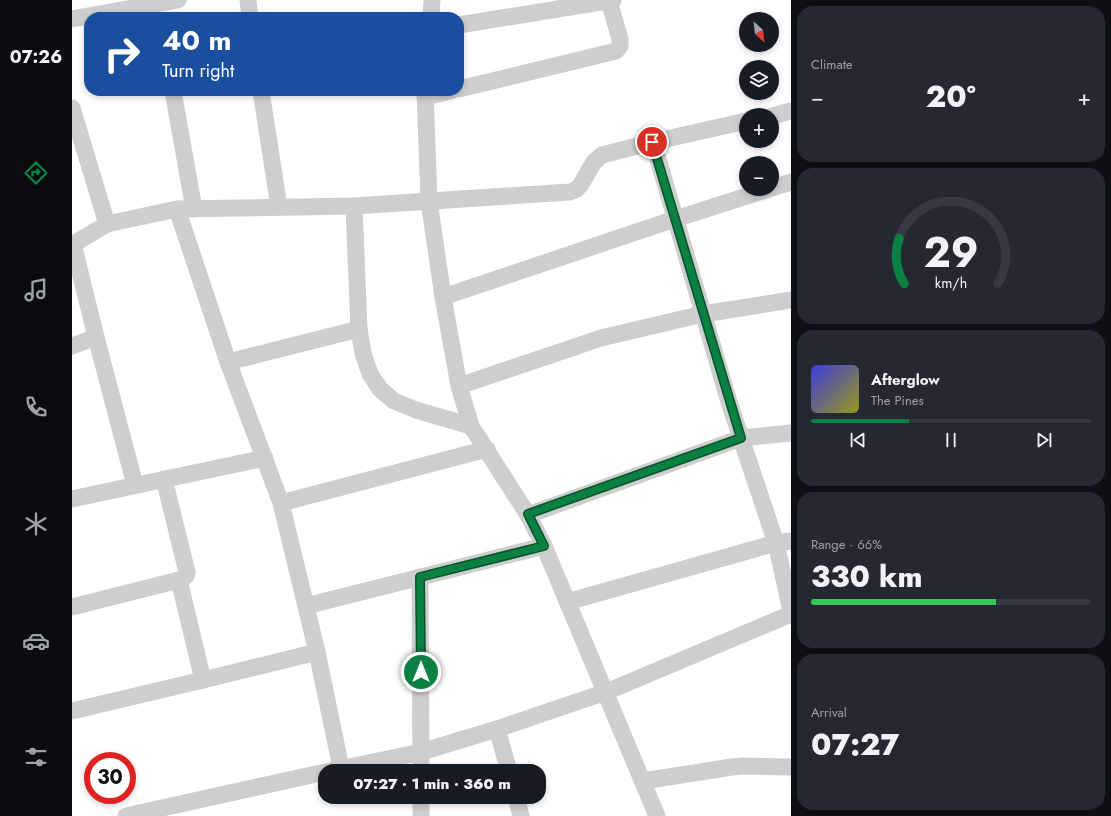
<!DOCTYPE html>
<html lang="en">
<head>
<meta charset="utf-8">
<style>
	:root { --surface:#171b24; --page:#242831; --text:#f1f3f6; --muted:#9ea1a6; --line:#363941; --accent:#0b8043 }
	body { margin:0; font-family:Jost,sans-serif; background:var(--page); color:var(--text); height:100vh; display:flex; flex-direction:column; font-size:15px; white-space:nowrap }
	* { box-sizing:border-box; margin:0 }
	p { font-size:13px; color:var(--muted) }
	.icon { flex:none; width:22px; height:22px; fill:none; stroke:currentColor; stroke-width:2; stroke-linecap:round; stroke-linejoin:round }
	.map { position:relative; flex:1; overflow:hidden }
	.panel { display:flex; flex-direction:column; gap:6px; padding:6px; background:#0d0f14; width:320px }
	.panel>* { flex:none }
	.hud { position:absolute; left:12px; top:12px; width:380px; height:84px; border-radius:16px; box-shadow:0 2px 6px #0003; background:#1a4fa0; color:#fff; overflow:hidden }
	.needle { width:26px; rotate:153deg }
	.controls { position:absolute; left:667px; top:12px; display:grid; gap:8px }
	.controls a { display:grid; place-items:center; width:40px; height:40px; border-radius:50%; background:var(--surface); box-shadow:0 2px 6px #0003; font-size:20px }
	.speed { position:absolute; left:12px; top:752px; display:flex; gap:8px; font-size:20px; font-weight:700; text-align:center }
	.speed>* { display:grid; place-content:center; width:52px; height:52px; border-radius:50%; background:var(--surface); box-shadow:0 2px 6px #0003; line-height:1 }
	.speed .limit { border:6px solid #d22; background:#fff; color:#111 }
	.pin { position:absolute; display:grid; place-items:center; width:34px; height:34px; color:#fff; margin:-17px; border:2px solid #fff; border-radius:50%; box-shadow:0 1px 4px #0007 }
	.me { position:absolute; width:44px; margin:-22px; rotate:0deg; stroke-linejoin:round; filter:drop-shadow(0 0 3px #0008) }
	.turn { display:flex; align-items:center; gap:14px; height:84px; padding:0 12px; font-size:18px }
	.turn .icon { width:52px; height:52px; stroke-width:2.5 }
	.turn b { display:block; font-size:28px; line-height:34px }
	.big { font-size:30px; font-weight:800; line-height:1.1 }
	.panel .card { flex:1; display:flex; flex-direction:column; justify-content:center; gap:6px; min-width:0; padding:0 14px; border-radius:16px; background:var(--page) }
	.panel .dial { align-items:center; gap:0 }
	.dial svg { height:104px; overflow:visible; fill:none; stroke:var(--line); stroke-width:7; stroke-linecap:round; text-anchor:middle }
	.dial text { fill:var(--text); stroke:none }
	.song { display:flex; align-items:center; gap:12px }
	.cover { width:48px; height:48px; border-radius:6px; background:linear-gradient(135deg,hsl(240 70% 55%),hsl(60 70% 35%)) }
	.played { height:4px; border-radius:2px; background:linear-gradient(90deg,var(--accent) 35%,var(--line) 35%) }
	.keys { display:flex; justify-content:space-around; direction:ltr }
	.heat { display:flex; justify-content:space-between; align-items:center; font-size:22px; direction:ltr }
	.charge { height:6px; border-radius:3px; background:linear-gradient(90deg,#34c759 66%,var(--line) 0) }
	.trip { position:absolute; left:246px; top:764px; width:228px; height:40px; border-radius:16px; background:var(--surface); box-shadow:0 2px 6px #0003; font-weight:800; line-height:40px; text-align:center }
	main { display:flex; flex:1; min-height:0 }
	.dock { display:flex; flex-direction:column; width:72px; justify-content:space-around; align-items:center; background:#090b0e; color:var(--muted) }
	.dock .icon { width:28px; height:28px }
	.dock .on { color:var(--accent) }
	.dock b { font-size:18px; color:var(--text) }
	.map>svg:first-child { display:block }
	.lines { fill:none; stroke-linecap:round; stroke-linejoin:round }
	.minor { stroke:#cecece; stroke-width:17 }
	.route-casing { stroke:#07532c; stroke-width:10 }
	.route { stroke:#0b8043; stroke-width:7 }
</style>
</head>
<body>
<main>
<nav class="dock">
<b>07:26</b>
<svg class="icon on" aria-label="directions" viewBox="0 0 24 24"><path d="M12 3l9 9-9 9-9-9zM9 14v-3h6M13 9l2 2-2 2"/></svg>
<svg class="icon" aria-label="music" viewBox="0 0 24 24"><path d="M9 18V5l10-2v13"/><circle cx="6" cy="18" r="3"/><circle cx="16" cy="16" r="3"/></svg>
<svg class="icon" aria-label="phone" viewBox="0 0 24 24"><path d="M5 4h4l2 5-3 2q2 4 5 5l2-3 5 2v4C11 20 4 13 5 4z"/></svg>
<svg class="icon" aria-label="climate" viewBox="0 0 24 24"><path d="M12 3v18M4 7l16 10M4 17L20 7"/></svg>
<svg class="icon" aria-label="car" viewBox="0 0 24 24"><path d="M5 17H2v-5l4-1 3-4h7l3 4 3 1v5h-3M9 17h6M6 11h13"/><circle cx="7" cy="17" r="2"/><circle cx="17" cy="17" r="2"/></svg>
<svg class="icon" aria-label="filters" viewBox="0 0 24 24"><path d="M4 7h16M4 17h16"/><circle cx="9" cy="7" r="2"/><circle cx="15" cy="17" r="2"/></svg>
</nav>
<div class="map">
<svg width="719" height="816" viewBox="0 0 719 816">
	<rect width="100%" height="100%" fill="#fff"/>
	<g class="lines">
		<g class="minor">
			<polyline points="176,0 178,17"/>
			<polyline points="359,17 360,0"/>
			<polyline points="0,19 106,0"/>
			<polyline points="387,25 541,0"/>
			<polyline points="387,89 544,51 548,46 548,39 537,1"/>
			<polyline points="101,91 122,209"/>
			<polyline points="189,91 207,207"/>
			<polyline points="353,91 357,201 371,297 387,386 399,426 456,515 472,546 585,816"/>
			<polyline points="353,97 379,91"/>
			<polyline points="0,108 35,224"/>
			<polyline points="700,116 719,111"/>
			<polyline points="581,142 657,402 704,543 719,611"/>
			<polyline points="700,188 719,182"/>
			<polyline points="282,206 287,329 291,353 298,374 308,389 322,401 344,410 399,426"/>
			<polyline points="105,209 156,362 209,503 245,652 269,768"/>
			<polyline points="1,244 24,337 63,485"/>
			<polyline points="0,245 35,224 105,209 282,206 498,192 505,189 509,184 522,162 530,155 581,142 674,121"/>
			<polyline points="371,297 603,219 697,189"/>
			<polyline points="0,346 24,337"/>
			<polyline points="156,362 287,329"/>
			<polyline points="387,386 529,338 631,314 719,300"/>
			<polyline points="0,499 193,458"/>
			<polyline points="209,503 415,449"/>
			<polyline points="456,515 669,438 719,433"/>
			<polyline points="348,577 349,771"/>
			<polyline points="107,580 131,680"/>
			<polyline points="495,602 704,543 719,541"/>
			<polyline points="234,606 472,546"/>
			<path d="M0 607 107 580C111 578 115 577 115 572L92 479"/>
			<polyline points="0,711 131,680 245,652"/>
			<polyline points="425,729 437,771"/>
			<polyline points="258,771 349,752 425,729 534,692 719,614"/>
			<polyline points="571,781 660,767 672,766 719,767"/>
			<polyline points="444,797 449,816"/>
			<polyline points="54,816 253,772"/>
			<polyline points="349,816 349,797"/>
		</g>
	</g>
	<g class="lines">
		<g class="route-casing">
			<polyline id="route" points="349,672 348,577 472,546 456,514 669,438 580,142"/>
		</g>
		<use href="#route" class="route"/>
	</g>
</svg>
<div class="controls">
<a><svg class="needle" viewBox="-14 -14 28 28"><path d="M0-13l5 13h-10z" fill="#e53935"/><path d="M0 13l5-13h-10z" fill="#9ea1a6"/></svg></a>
<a><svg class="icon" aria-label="layers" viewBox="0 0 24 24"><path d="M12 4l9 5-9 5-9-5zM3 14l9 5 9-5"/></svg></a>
<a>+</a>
<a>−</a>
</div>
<div class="speed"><div class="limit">30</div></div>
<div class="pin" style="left:580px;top:142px;background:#d93025"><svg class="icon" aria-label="arrive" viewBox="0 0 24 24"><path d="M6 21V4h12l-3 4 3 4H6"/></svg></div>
<svg class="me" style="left:349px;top:672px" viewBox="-20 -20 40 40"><circle r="17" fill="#0b8043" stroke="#fff" stroke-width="3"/><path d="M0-11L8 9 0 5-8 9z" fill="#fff"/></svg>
<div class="trip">07:27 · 1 min · 360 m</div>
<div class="hud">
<div class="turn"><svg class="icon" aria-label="right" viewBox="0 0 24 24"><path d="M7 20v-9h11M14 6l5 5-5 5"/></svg><div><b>40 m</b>Turn right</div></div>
</div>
</div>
<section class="panel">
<div class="card"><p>Climate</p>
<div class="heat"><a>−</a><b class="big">20°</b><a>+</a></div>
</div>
<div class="card dial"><svg viewBox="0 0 100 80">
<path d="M14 69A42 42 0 1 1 86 69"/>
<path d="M14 69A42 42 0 0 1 10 34" stroke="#0b8043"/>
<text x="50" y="56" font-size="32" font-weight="700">29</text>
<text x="50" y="72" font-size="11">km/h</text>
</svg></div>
<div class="card">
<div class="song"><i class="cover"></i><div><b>Afterglow</b><p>The Pines</p></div></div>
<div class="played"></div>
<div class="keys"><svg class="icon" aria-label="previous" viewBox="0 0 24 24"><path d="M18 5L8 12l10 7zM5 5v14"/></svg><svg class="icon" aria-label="pause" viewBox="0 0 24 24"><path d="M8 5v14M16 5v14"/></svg><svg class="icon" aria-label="next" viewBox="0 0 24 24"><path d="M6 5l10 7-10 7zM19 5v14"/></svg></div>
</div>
<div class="card"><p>Range · 66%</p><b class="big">330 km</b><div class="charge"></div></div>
<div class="card"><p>Arrival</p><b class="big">07:27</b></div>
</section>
</main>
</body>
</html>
